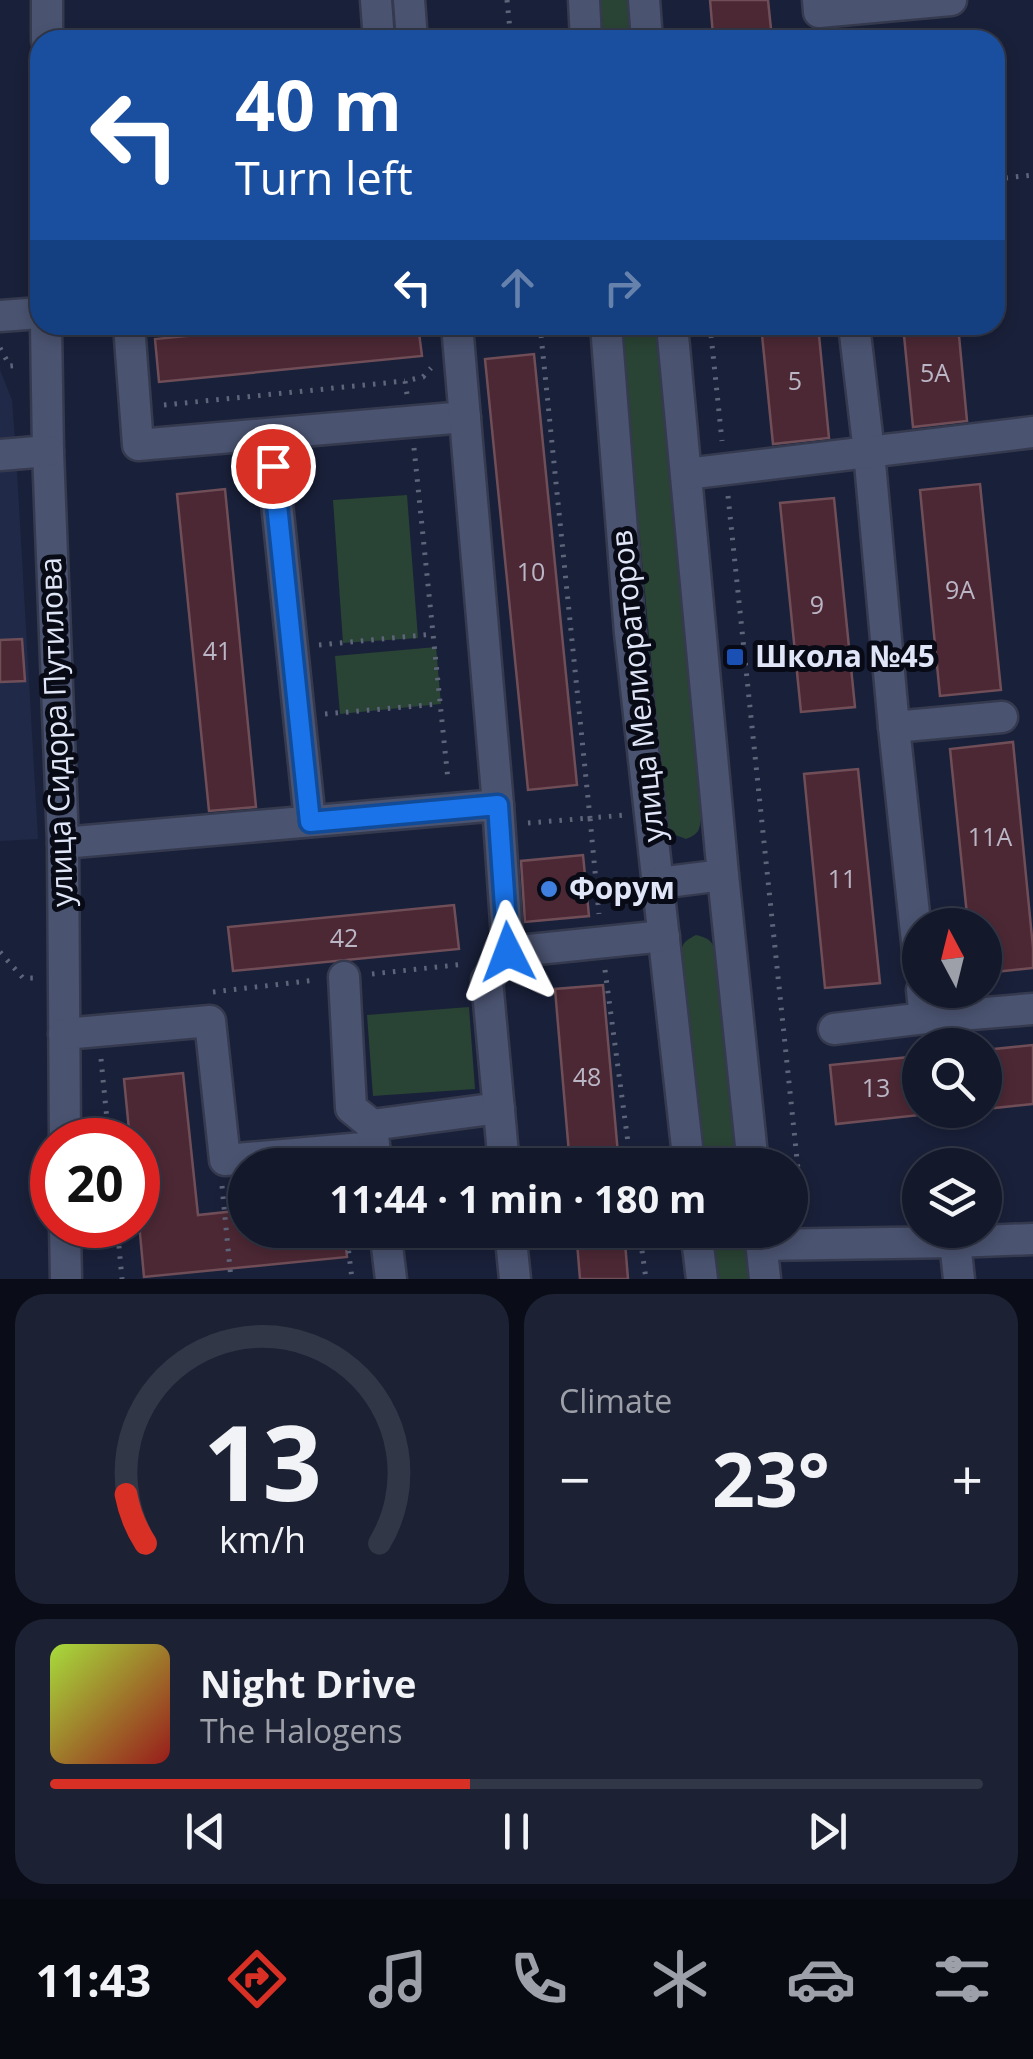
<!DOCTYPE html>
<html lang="en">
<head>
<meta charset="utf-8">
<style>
	:root { --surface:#13182b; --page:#1c2133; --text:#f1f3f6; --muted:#9da0a9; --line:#323747; --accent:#d93025 }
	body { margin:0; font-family:"Open Sans",sans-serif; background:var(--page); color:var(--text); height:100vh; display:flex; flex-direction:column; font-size:38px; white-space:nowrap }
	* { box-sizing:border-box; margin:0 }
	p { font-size:32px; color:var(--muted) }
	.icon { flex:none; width:55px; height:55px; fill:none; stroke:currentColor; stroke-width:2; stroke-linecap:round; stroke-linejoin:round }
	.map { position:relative; height:1279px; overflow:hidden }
	.side { display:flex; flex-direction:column; gap:15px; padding:15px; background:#0a0d18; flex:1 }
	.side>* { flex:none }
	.banner { position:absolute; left:30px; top:30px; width:975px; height:305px; border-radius:30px; box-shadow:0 5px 15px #0003,0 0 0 2px var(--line); background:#1a4fa0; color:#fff; overflow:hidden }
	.needle { width:65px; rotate:353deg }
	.controls { position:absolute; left:902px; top:908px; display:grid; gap:20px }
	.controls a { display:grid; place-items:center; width:100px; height:100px; border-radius:50%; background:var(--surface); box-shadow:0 5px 15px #0003,0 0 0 2px var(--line); font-size:50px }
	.speed { position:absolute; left:30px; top:1118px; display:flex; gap:20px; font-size:50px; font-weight:700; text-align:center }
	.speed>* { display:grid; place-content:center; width:130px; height:130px; border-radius:50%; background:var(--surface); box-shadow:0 5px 15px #0003,0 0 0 2px var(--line); line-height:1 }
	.speed .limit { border:15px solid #d22; background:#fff; color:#111 }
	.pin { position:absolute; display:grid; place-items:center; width:85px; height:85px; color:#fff; margin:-42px; border:5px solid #fff; border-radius:50%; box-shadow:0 2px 10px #0007 }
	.me { position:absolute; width:110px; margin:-55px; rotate:357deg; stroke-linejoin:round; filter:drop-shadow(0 0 8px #0008) }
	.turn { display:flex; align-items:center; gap:35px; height:210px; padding:0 40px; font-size:45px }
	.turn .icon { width:130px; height:130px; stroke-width:2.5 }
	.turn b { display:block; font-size:70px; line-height:85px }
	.lanes { display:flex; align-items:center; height:95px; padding:0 40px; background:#0003; justify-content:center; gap:50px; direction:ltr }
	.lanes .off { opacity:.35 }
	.big { font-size:75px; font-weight:700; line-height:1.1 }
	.side .tile { flex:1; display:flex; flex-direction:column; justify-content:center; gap:15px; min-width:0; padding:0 35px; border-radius:30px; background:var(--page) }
	.side .dial { align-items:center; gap:0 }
	.dial svg { height:260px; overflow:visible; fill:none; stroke:var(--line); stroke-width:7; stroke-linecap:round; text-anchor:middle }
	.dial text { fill:var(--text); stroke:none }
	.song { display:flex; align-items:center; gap:30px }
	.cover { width:120px; height:120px; border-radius:15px; background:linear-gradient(135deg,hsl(80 70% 55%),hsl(0 70% 35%)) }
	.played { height:10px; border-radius:5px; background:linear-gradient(90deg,var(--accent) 45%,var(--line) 45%) }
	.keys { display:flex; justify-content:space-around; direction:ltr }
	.heat { display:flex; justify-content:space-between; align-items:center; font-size:55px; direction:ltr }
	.side .tiles { flex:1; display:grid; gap:15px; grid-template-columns:1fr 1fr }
	.tile:last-child { grid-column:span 2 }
	.trip { position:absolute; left:228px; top:1148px; width:580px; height:100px; border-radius:50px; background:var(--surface); box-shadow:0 5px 15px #0003,0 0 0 2px var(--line); font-weight:700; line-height:100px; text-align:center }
	.tab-bar { display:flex; height:160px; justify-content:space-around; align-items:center; background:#080a11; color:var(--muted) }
	.tab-bar .icon { width:70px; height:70px }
	.tab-bar .selected { color:var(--accent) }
	.tab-bar b { font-size:45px; color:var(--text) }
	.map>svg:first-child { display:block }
	.built { fill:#202947 }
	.green { fill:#294334 }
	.building { fill:#4c2834; stroke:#704e58; stroke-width:2.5 }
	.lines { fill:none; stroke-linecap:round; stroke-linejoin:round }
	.minor-casing { stroke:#353a4f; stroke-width:35 }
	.path { stroke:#5e657b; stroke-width:5; stroke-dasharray:2.5 8; stroke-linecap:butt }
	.minor { stroke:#4a5370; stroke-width:30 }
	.route-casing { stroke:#114b97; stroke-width:25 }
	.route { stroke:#1a73e8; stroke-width:18 }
	.transit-dot { fill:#1a4fb4; stroke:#080b15; stroke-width:4 }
	.shop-dot { fill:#3f7fe0; stroke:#080b15; stroke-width:4 }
	.labels { text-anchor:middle; stroke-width:10; stroke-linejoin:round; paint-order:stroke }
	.number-label { font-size:25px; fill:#bbb6c6 }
	.poi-label { font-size:30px; font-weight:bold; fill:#e0e6f7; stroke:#080b15; text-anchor:start }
	.street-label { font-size:30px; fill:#e0e6f7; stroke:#080b15 }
</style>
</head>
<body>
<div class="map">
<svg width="1033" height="1279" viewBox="0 0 1033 1279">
	<rect width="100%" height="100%" fill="#192039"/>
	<polygon class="built" points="0,370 12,400 16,454 38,839 0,841"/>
	<g class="green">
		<polygon points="595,0 628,0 631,40 598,40"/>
		<path d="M620 325H655L701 816C700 830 699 834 686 839L670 833 666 819Z"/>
		<polygon points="407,495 418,638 343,643 333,500"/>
		<polygon points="436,647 441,704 340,714 335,656"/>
		<path d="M696 935C709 938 713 941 716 955L740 1165H705L681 958C681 944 684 941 696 935Z"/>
		<polygon points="469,1007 475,1089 373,1096 367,1015"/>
		<polygon points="713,1230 748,1230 754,1279 719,1279"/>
	</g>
	<g class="building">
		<polygon points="710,0 768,0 771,29 713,35"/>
		<polygon points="299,325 418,325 422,356 159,382 155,339"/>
		<polygon points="761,325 818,325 829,438 773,444"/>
		<polygon points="903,325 958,325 967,421 913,427"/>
		<polygon points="534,354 577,785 528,790 485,359"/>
		<polygon points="980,484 1001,690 940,696 920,490"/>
		<polygon points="225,489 256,807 209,811 177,494"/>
		<polygon points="834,498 855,707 801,712 780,503"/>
		<polygon points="22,639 25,681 0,682 0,640"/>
		<polygon points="1013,742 1033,948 1033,968 985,973 985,925 968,925 950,749"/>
		<polygon points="858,769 880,983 825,988 804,774"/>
		<polygon points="583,855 589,916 525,922 521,861"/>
		<polygon points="454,905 459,949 233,971 228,927"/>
		<polygon points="603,985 619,1165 570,1165 555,989"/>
		<polygon points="1033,1045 1033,1104 985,1109 985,1050"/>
		<polygon points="920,1056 920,1115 836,1124 830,1065"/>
		<polygon points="183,1073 198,1215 245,1210 245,1230 344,1230 347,1257 144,1277 138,1212 138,1140 130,1140 124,1079"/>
		<polygon points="576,1230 624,1230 628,1279 580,1279"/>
	</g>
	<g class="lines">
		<g class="minor-casing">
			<g id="minor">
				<polyline points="376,0 379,40"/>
				<polyline points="409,0 412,40"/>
				<polyline points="584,0 586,40"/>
				<polyline points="644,0 647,40"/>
				<polyline points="818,0 819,12 951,0"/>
				<polyline points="47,40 47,0"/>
				<polyline points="0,316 40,313"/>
				<polyline points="46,325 48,451 63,843 65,1140"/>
				<polyline points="129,325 138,445 465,417"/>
				<polyline points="457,325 498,805"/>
				<polyline points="606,325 630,633 689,1165"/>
				<polyline points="672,325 723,875 753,1165"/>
				<polyline points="854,325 869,452 894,727 1002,717"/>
				<polyline points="0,455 48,451"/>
				<polyline points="273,465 310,821"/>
				<polyline points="686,474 1033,432"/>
				<polyline points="894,727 920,970"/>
				<polyline points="63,843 498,805 508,952 664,936"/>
				<polyline points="659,883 723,875"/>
				<polyline points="344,977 351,1108 372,1125"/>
				<polyline points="922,990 925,1018 1033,1009"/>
				<polyline points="834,1029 925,1018"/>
				<polyline points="64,1034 210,1021 225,1160 374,1147"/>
				<polyline points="376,1164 372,1125 499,1108"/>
				<polyline points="504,1165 487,980 508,952"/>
				<polyline points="65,1225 66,1279"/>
				<polyline points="385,1230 391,1279"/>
				<polyline points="510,1230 515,1279"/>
				<polyline points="696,1230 702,1279"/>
				<polyline points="760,1230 765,1279"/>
				<polyline points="955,1242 1033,1239"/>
				<polyline points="761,1245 955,1242 959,1279"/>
			</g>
		</g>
		<g class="path">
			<polyline points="507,0 511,40"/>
			<polyline points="777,40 790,35 797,30"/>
			<polyline points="995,179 1033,175"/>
			<polyline points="540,325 590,818 625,815"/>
			<polyline points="710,325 722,441"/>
			<polyline points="75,330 104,327"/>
			<polyline points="487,330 539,325"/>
			<polyline points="0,348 10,366 19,365"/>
			<polyline points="407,394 405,381 423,377 431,368"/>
			<polyline points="164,405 405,381"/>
			<polyline points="414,448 448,780"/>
			<polyline points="728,496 803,1217"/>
			<polyline points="319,645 433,634"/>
			<polyline points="325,714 439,704"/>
			<polyline points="528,823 590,818 599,914"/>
			<polyline points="0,952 23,978 36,978"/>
			<polyline points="605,970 631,1165"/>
			<polyline points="372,974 465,964"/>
			<polyline points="213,992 316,980"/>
			<polyline points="101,1059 109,1140"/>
			<polyline points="222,1186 231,1279"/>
			<polyline points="117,1225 122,1279"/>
			<polyline points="346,1230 352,1279"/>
			<polyline points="639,1230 646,1279"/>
		</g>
		<use href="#minor" class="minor"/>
	</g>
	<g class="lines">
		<g class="route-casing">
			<polyline id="route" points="273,466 310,822 498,805 508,952"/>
		</g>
		<use href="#route" class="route"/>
	</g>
	<rect class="transit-dot" x="725" y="647" width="20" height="20" rx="5"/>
	<circle class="shop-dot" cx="549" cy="889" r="10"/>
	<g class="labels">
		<g class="number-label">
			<text x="935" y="382">5А</text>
			<text x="795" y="390">5</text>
			<text x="531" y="581">10</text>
			<text x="960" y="599">9А</text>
			<text x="817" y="614">9</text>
			<text x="217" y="660">41</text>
			<text x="990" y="846">11А</text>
			<text x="842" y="888">11</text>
			<text x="344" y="947">42</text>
			<text x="587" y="1086">48</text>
			<text x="876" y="1097">13</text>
		</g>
		<g class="poi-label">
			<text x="755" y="667">Школа №45</text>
			<text x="569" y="899">Форум</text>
		</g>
		<g class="street-label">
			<text transform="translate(638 686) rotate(-96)" y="10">улица Мелиораторов</text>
			<text transform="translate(57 732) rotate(-92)" y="10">улица Сидора Путилова</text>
		</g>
	</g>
</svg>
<div class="controls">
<a><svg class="needle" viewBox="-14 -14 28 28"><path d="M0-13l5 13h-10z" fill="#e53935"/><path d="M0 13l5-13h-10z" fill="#9da0a9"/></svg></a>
<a><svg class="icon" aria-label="search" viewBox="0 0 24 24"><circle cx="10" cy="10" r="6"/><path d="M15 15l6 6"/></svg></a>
<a><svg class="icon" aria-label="layers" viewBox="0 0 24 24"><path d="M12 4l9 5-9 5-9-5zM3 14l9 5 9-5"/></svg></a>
</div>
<div class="speed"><div class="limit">20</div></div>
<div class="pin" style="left:273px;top:466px;background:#d93025"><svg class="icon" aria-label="arrive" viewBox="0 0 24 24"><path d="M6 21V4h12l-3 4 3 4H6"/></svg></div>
<svg class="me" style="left:508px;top:952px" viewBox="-20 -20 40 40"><path d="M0-17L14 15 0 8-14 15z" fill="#1a73e8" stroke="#fff" stroke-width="4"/></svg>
<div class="trip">11:44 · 1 min · 180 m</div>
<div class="banner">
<div class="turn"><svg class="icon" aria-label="left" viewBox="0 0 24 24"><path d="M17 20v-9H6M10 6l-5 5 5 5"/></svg><div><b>40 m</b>Turn left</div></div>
<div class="lanes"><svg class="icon" aria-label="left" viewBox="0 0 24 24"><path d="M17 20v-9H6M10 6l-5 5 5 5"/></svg><svg class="icon off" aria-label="ahead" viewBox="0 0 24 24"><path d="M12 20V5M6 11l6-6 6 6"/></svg><svg class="icon off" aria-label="right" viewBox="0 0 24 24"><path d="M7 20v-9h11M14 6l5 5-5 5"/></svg></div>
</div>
</div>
<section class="side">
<div class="tiles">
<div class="tile dial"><svg viewBox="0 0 100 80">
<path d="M14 69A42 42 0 1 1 86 69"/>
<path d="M14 69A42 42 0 0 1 8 54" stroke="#d93025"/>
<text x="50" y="56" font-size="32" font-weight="700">13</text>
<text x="50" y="72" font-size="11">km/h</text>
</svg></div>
<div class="tile"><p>Climate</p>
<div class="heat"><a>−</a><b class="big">23°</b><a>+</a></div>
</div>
<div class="tile">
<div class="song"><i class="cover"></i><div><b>Night Drive</b><p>The Halogens</p></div></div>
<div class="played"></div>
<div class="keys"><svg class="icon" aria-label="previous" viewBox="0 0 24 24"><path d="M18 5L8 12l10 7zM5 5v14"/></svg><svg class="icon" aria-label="pause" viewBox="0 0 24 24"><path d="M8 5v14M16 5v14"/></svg><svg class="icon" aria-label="next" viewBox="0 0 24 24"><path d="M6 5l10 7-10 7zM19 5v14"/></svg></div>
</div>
</div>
</section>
<nav class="tab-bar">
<b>11:43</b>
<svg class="icon selected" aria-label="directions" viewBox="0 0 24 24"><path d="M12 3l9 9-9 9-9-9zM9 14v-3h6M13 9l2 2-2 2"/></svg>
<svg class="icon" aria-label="music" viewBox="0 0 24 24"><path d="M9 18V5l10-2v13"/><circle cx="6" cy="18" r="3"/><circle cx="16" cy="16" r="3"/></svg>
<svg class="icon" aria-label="phone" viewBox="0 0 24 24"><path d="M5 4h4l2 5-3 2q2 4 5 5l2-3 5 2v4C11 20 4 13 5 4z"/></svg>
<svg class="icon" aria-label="climate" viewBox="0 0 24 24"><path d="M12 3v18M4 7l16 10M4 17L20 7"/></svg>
<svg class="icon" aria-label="car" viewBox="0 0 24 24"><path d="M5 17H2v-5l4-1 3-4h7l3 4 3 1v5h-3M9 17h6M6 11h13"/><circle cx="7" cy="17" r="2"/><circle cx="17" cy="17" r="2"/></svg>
<svg class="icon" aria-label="filters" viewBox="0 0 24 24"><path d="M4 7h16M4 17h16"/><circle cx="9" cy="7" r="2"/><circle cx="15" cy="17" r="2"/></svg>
</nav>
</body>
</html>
